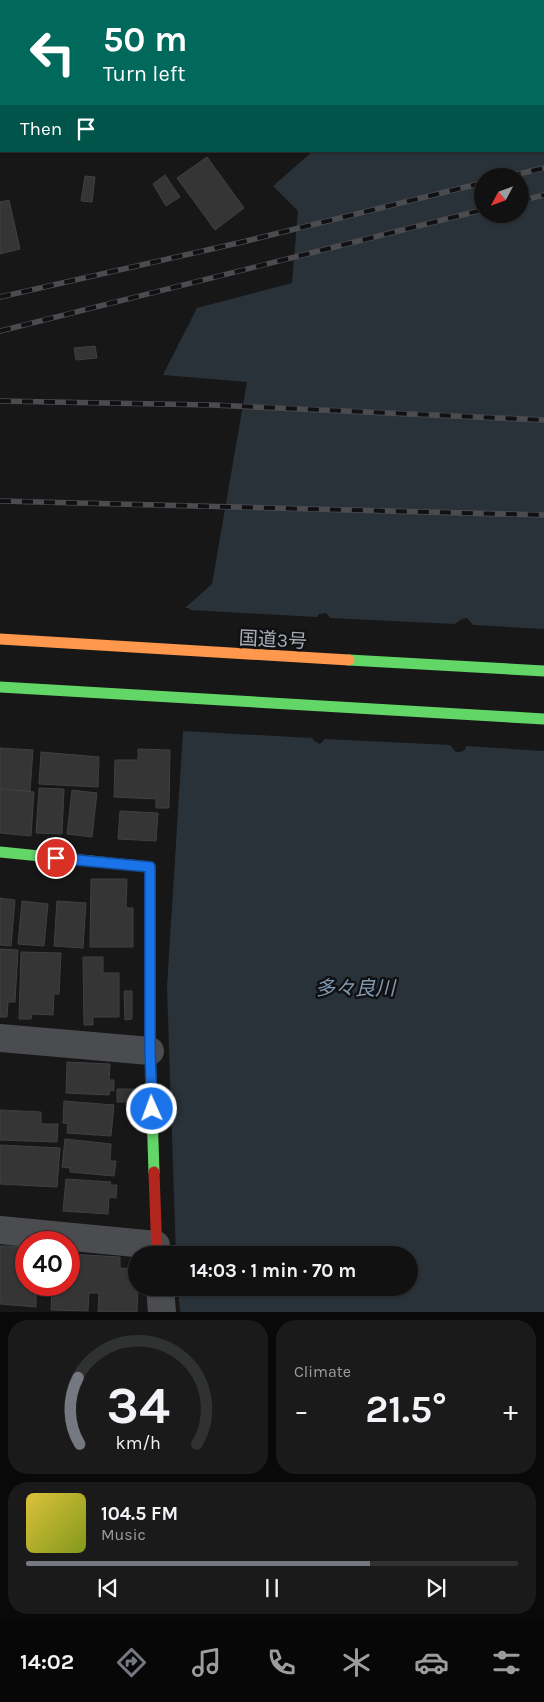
<!DOCTYPE html>
<html lang="en">
<head>
<meta charset="utf-8">
<style>
	:root { --surface:#111; --page:#1a1a1a; --text:#f1f3f6; --muted:#9c9d9f; --line:#303131; --accent:#757880 }
	body { margin:0; font-family:Karla,"Noto Sans JP",sans-serif; background:var(--page); color:var(--text); height:100vh; display:flex; flex-direction:column; font-size:19px; white-space:nowrap }
	* { box-sizing:border-box; margin:0 }
	p { font-size:16px; color:var(--muted) }
	.icon { flex:none; width:28px; height:28px; fill:none; stroke:currentColor; stroke-width:2; stroke-linecap:round; stroke-linejoin:round }
	.map { position:relative; height:1312px; overflow:hidden }
	.panel { display:flex; flex-direction:column; gap:8px; padding:8px; background:#090909; flex:1 }
	.panel>* { flex:none }
	.top-card { position:absolute; left:0px; top:0px; width:545px; height:152px; box-shadow:0 1px 4px #0004,0 0 0 1px var(--line); background:#00695c; color:#fff; overflow:hidden }
	.needle { width:32px; rotate:229deg }
	.tools { position:absolute; left:474px; top:168px; display:grid; gap:10px }
	.tools a { display:grid; place-items:center; width:55px; height:55px; border-radius:50%; background:var(--surface); box-shadow:0 1px 4px #0004,0 0 0 1px var(--line); font-size:25px }
	.speed { position:absolute; left:15px; top:1231px; display:flex; gap:10px; font-size:25px; font-weight:700; text-align:center }
	.speed>* { display:grid; place-content:center; width:65px; height:65px; border-radius:50%; background:var(--surface); box-shadow:0 1px 4px #0004,0 0 0 1px var(--line); line-height:1 }
	.speed .limit { border:8px solid #d22; background:#fff; color:#111 }
	.pin { position:absolute; display:grid; place-items:center; width:42px; height:42px; color:#fff; margin:-21px; border:2px solid #fff; border-radius:50%; box-shadow:0 1px 5px #0007 }
	.me { position:absolute; width:55px; margin:-28px; rotate:358deg; stroke-linejoin:round; filter:drop-shadow(0 0 4px #0008) }
	.turn { display:flex; align-items:center; gap:18px; height:105px; padding:0 20px; font-size:22px }
	.turn .icon { width:65px; height:65px; stroke-width:2.5 }
	.turn b { display:block; font-size:35px; line-height:42px }
	.then { display:flex; align-items:center; height:48px; padding:0 20px; background:#0003; gap:10px; font-size:19px }
	.big { font-size:38px; font-weight:700; line-height:1.1 }
	.panel .card { flex:1; display:flex; flex-direction:column; justify-content:center; gap:8px; min-width:0; padding:0 18px; border-radius:20px; background:var(--page) }
	.panel .dial { align-items:center; gap:0 }
	.dial svg { height:130px; overflow:visible; fill:none; stroke:var(--line); stroke-width:7; stroke-linecap:round; text-anchor:middle }
	.dial text { fill:var(--text); stroke:none }
	.song { display:flex; align-items:center; gap:15px }
	.cover { width:60px; height:60px; border-radius:8px; background:linear-gradient(135deg,hsl(50 70% 55%),hsl(70 70% 35%)) }
	.played { height:5px; border-radius:2px; background:linear-gradient(90deg,var(--accent) 70%,var(--line) 70%) }
	.keys { display:flex; justify-content:space-around; direction:ltr }
	.heat { display:flex; justify-content:space-between; align-items:center; font-size:28px; direction:ltr }
	.panel .tiles { flex:1; display:grid; gap:8px; grid-template-columns:1fr 1fr }
	.card:last-child { grid-column:span 2 }
	.trip { position:absolute; left:128px; top:1246px; width:290px; height:50px; border-radius:25px; background:var(--surface); box-shadow:0 1px 4px #0004,0 0 0 1px var(--line); font-weight:700; line-height:50px; text-align:center }
	.tabs { display:flex; height:80px; justify-content:space-around; align-items:center; background:#070707; color:var(--muted) }
	.tabs .icon { width:35px; height:35px }
	.tabs .current { color:var(--accent) }
	.tabs b { font-size:22px; color:var(--text) }
	.map>svg:first-child { display:block }
	.water { fill:#2a3239; fill-rule:evenodd }
	.pier { fill:#171717 }
	.building { fill:#353536; stroke:#3f4043 }
	.lines { fill:none; stroke-linecap:round; stroke-linejoin:round }
	.street { stroke:#4b4c50; stroke-width:28 }
	.fast { stroke:#63d668; stroke-width:11 }
	.slow { stroke:#ff974d; stroke-width:11 }
	.jam { stroke:#b3261e; stroke-width:11 }
	.rail-casing { stroke:#4b4c4f; stroke-width:5.5 }
	.rail { stroke:#111113; stroke-width:4; stroke-dasharray:11; stroke-linecap:butt }
	.route-casing { stroke:#114b97; stroke-width:12 }
	.route { stroke:#1a73e8; stroke-width:9 }
	.labels { text-anchor:middle; stroke-width:5; stroke-linejoin:round; paint-order:stroke }
	.street-label { font-size:19px; fill:#a8adb8; stroke:#111113 }
	.water-label { font-size:20px; font-style:italic; fill:#7f9bb3; stroke:#111113 }
</style>
</head>
<body>
<div class="map">
<svg width="544" height="1312" viewBox="0 0 544 1312">
	<rect width="100%" height="100%" fill="#171717"/>
	<path class="water" d="M265 0H544V1312H180L178 1288H409V1255H176L167 987 183 731 185 608 212 584 247 382 163 375 197 308 292 283 298 211 273 186 313 151H544V1ZM482 176H520V214H482Z"/>
	<polygon class="pier" points="184,605 185,608 189,608 190,610 317,617 319,614 326,613 330,618 455,624 462,619 467,618 473,625 544,629 544,751 466,746 465,750 460,752 456,752 450,745 325,739 320,744 314,741 312,738 183,731 183,734 180,734 182,608"/>
	<g class="building">
		<polygon points="207,157 244,208 215,230 177,178"/>
		<polygon points="165,175 180,197 166,206 153,184"/>
		<polygon points="85,176 95,177 92,202 81,201"/>
		<polygon points="9,200 20,249 0,254 0,202"/>
		<polygon points="95,346 97,358 76,360 74,348"/>
		<polygon points="0,748 33,750 30,791 0,789"/>
		<polygon points="138,749 170,750 169,808 156,808 156,799 114,797 115,760 138,760"/>
		<polygon points="41,752 99,757 98,787 39,784"/>
		<polygon points="39,788 64,789 62,834 36,833"/>
		<polygon points="0,789 34,792 31,836 0,833"/>
		<polygon points="72,790 97,793 92,837 67,834"/>
		<polygon points="120,811 158,813 156,841 118,839"/>
		<polygon points="91,879 127,879 126,908 133,908 133,947 90,947"/>
		<polygon points="0,898 15,900 11,946 0,945"/>
		<polygon points="22,901 48,904 44,946 18,944"/>
		<polygon points="57,901 86,903 83,948 54,946"/>
		<polygon points="0,949 18,950 15,1002 8,1002 7,1017 0,1017"/>
		<polygon points="21,952 61,953 59,994 54,994 53,1015 32,1014 31,1019 19,1019"/>
		<polygon points="83,957 103,957 103,973 119,973 119,1017 93,1017 93,1025 84,1025"/>
		<polygon points="124,991 132,991 132,1019 125,1020"/>
		<polygon points="67,1062 110,1064 109,1080 114,1080 114,1091 110,1090 109,1095 66,1093"/>
		<polygon points="117,1089 141,1089 140,1102 117,1102"/>
		<polygon points="64,1101 114,1105 111,1136 67,1133 68,1124 63,1123"/>
		<polygon points="0,1110 41,1112 41,1124 58,1124 57,1142 0,1140"/>
		<polygon points="65,1139 111,1144 110,1161 116,1161 114,1176 70,1172 70,1168 62,1167"/>
		<polygon points="0,1145 60,1148 57,1187 0,1184"/>
		<polygon points="66,1179 111,1182 110,1185 117,1185 116,1198 109,1197 108,1214 63,1211"/>
		<polygon points="0,1246 26,1246 26,1285 36,1285 36,1307 0,1304"/>
		<polygon points="69,1254 120,1257 120,1268 136,1269 136,1288 138,1288 137,1312 98,1312 99,1293 89,1293 88,1311 51,1310 52,1285 69,1285"/>
	</g>
	<g class="lines">
		<g class="street">
			<polyline points="198,0 198,1"/>
			<polyline points="246,0 246,1"/>
			<polyline points="0,1038 150,1051"/>
			<polyline points="0,1230 156,1245"/>
			<polyline points="160,1288 162,1312"/>
		</g>
		<g class="fast">
			<polyline points="91,0 91,1"/>
			<polyline points="0,141 1,139"/>
			<polyline points="349,660 544,671"/>
			<polyline points="0,687 544,719"/>
			<polyline points="0,852 150,867 150,1051 154,1172"/>
		</g>
		<polyline class="slow" points="0,639 349,660"/>
		<polyline class="jam" points="154,1172 157,1255"/>
		<g class="rail-casing">
			<g id="rail">
				<polyline points="510,176 544,168"/>
				<polyline points="520,201 544,195"/>
				<polyline points="0,297 238,243 482,183"/>
				<polyline points="0,331 482,210"/>
				<polyline points="0,401 212,405 544,420"/>
				<polyline points="0,501 544,515"/>
			</g>
		</g>
		<use href="#rail" class="rail"/>
	</g>
	<g class="lines">
		<g class="route-casing">
			<polyline id="route" points="56,858 150,867 150,1051 152,1109"/>
		</g>
		<use href="#route" class="route"/>
	</g>
	<g class="labels">
		<g class="street-label">
			<text transform="translate(273 639) rotate(3)" y="7">国道3号</text>
		</g>
		<g class="water-label">
			<text x="355" y="995">多々良川</text>
		</g>
	</g>
</svg>
<div class="tools">
<a><svg class="needle" viewBox="-14 -14 28 28"><path d="M0-13l5 13h-10z" fill="#e53935"/><path d="M0 13l5-13h-10z" fill="#9c9d9f"/></svg></a>
</div>
<div class="speed"><div class="limit">40</div></div>
<div class="pin" style="left:56px;top:858px;background:#d93025"><svg class="icon" aria-label="arrive" viewBox="0 0 24 24"><path d="M6 21V4h12l-3 4 3 4H6"/></svg></div>
<svg class="me" style="left:152px;top:1109px" viewBox="-20 -20 40 40"><circle r="17" fill="#1a73e8" stroke="#fff" stroke-width="3"/><path d="M0-11L8 9 0 5-8 9z" fill="#fff"/></svg>
<div class="trip">14:03 · 1 min · 70 m</div>
<div class="top-card">
<div class="turn"><svg class="icon" aria-label="left" viewBox="0 0 24 24"><path d="M17 20v-9H6M10 6l-5 5 5 5"/></svg><div><b>50 m</b>Turn left</div></div>
<div class="then">Then<svg class="icon" aria-label="arrive" viewBox="0 0 24 24"><path d="M6 21V4h12l-3 4 3 4H6"/></svg></div>
</div>
</div>
<section class="panel">
<div class="tiles">
<div class="card dial"><svg viewBox="0 0 100 80">
<path d="M14 69A42 42 0 1 1 86 69"/>
<path d="M14 69A42 42 0 0 1 13 28" stroke="#757880"/>
<text x="50" y="56" font-size="32" font-weight="700">34</text>
<text x="50" y="72" font-size="11">km/h</text>
</svg></div>
<div class="card"><p>Climate</p>
<div class="heat"><a>−</a><b class="big">21.5°</b><a>+</a></div>
</div>
<div class="card">
<div class="song"><i class="cover"></i><div><b>104.5 FM</b><p>Music</p></div></div>
<div class="played"></div>
<div class="keys"><svg class="icon" aria-label="previous" viewBox="0 0 24 24"><path d="M18 5L8 12l10 7zM5 5v14"/></svg><svg class="icon" aria-label="pause" viewBox="0 0 24 24"><path d="M8 5v14M16 5v14"/></svg><svg class="icon" aria-label="next" viewBox="0 0 24 24"><path d="M6 5l10 7-10 7zM19 5v14"/></svg></div>
</div>
</div>
</section>
<nav class="tabs">
<b>14:02</b>
<svg class="icon current" aria-label="directions" viewBox="0 0 24 24"><path d="M12 3l9 9-9 9-9-9zM9 14v-3h6M13 9l2 2-2 2"/></svg>
<svg class="icon" aria-label="music" viewBox="0 0 24 24"><path d="M9 18V5l10-2v13"/><circle cx="6" cy="18" r="3"/><circle cx="16" cy="16" r="3"/></svg>
<svg class="icon" aria-label="phone" viewBox="0 0 24 24"><path d="M5 4h4l2 5-3 2q2 4 5 5l2-3 5 2v4C11 20 4 13 5 4z"/></svg>
<svg class="icon" aria-label="climate" viewBox="0 0 24 24"><path d="M12 3v18M4 7l16 10M4 17L20 7"/></svg>
<svg class="icon" aria-label="car" viewBox="0 0 24 24"><path d="M5 17H2v-5l4-1 3-4h7l3 4 3 1v5h-3M9 17h6M6 11h13"/><circle cx="7" cy="17" r="2"/><circle cx="17" cy="17" r="2"/></svg>
<svg class="icon" aria-label="filters" viewBox="0 0 24 24"><path d="M4 7h16M4 17h16"/><circle cx="9" cy="7" r="2"/><circle cx="15" cy="17" r="2"/></svg>
</nav>
</body>
</html>
